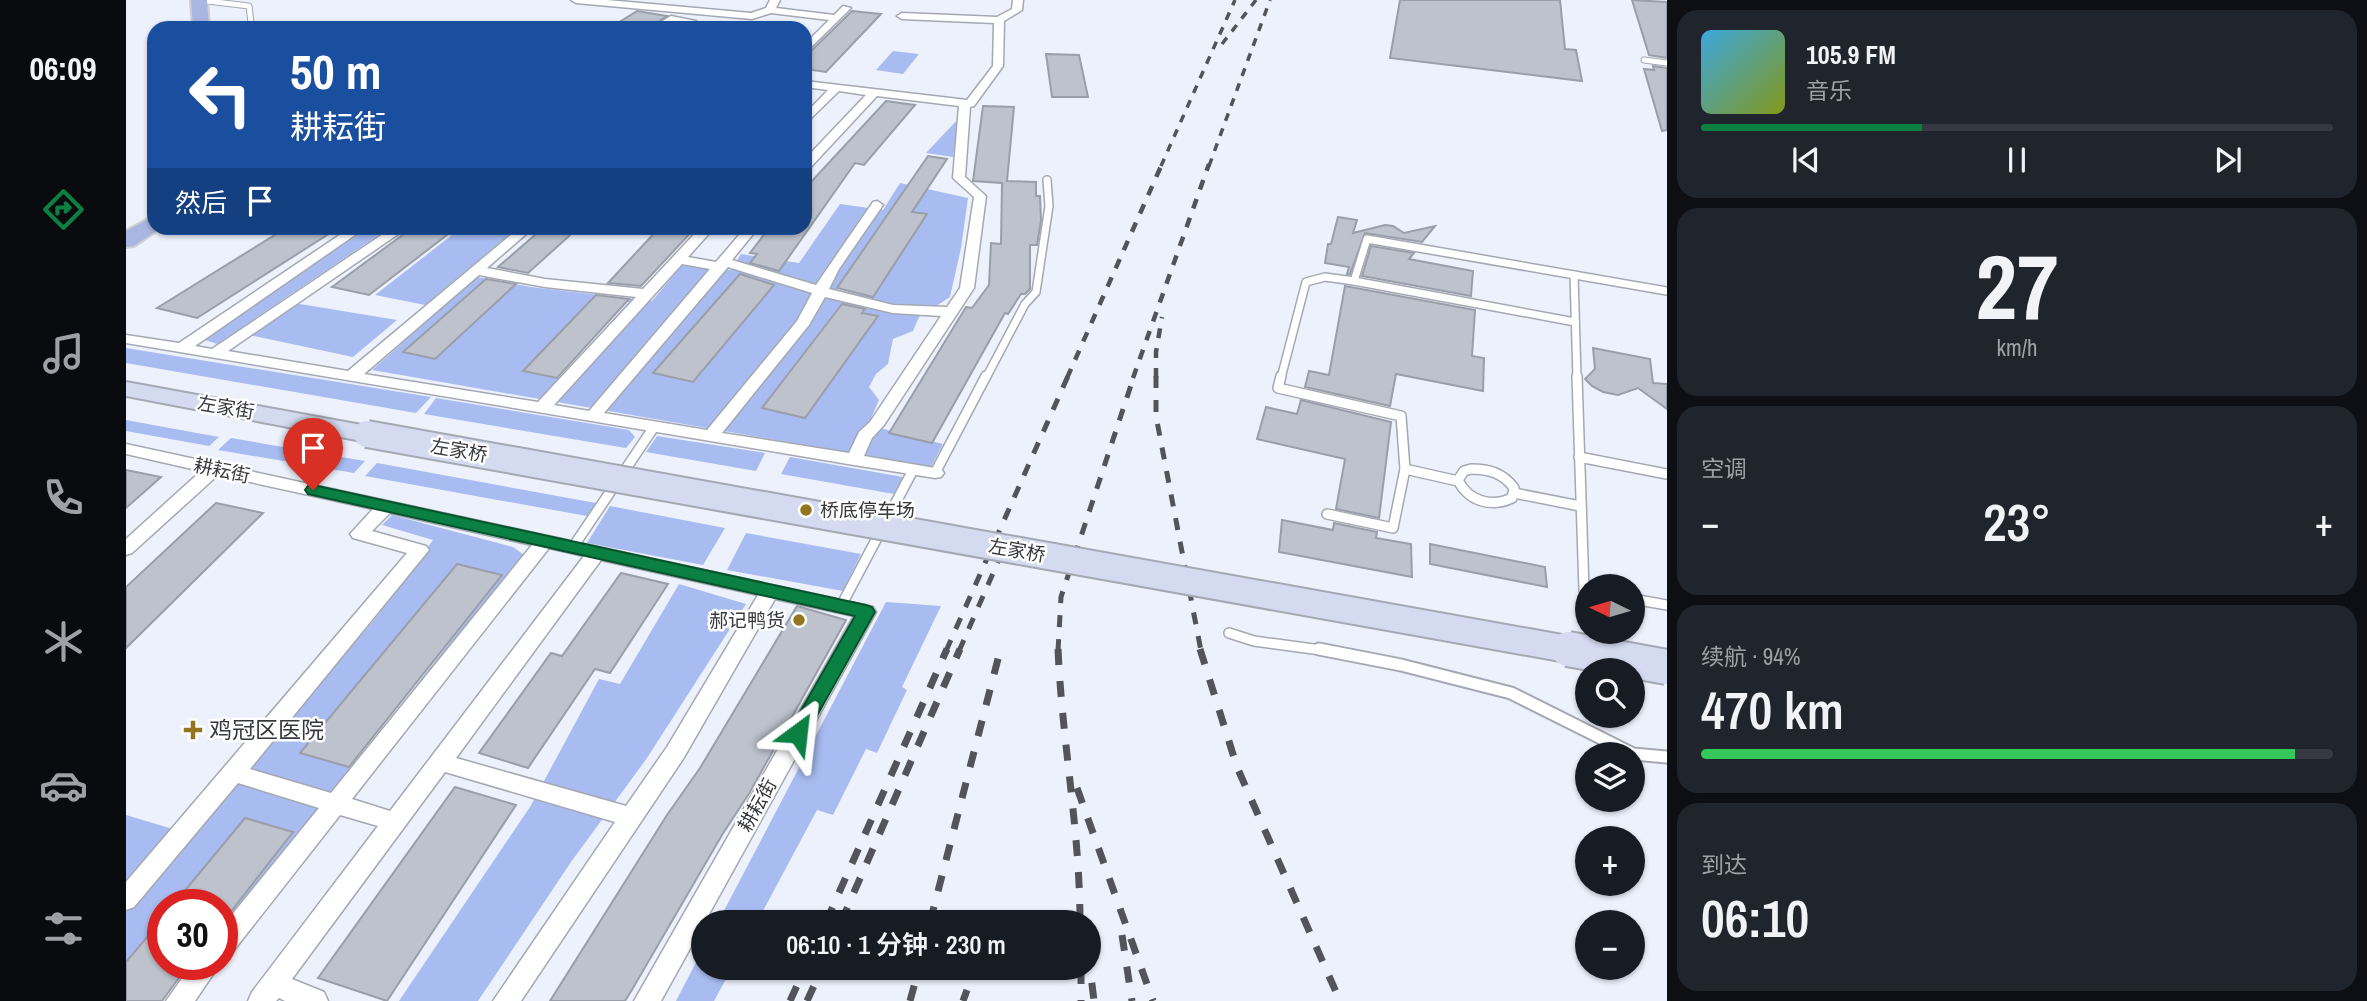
<!DOCTYPE html>
<html lang="zh">
<head>
<meta charset="utf-8">
<style>
	:root { --surface:#171b24; --page:#20242c; --text:#f1f3f6; --muted:#9ea1a6; --line:#363941; --accent:#0b8043 }
	body { margin:0; font-family:"Archivo Narrow","Noto Sans SC",sans-serif; background:var(--page); color:var(--text); height:100vh; display:flex; flex-direction:column; font-size:26px; white-space:nowrap }
	* { box-sizing:border-box; margin:0 }
	p { font-size:23px; color:var(--muted) }
	.icon { flex:none; width:38px; height:38px; fill:none; stroke:currentColor; stroke-width:2; stroke-linecap:round; stroke-linejoin:round }
	.map { position:relative; flex:1; overflow:hidden }
	.drawer { display:flex; flex-direction:column; gap:10px; padding:10px; background:#0d0f14; width:700px }
	.drawer>* { flex:none }
	.guide { position:absolute; left:21px; top:21px; width:665px; height:214px; border-radius:21px; box-shadow:0 2px 5px #0004; background:#1a4fa0; color:#fff; overflow:hidden }
	.needle { width:46px; rotate:275deg }
	.buttons { position:absolute; left:1449px; top:574px; display:grid; gap:14px }
	.buttons a { display:grid; place-items:center; width:70px; height:70px; border-radius:50%; background:var(--surface); box-shadow:0 2px 5px #0004; font-size:35px }
	.speed { position:absolute; left:21px; top:889px; display:flex; gap:14px; font-size:35px; font-weight:700; text-align:center }
	.speed>* { display:grid; place-content:center; width:91px; height:91px; border-radius:50%; background:var(--surface); box-shadow:0 2px 5px #0004; line-height:1 }
	.speed .limit { border:10px solid #d22; background:#fff; color:#111 }
	.pin { position:absolute; display:grid; place-items:center; width:60px; height:60px; color:#fff; margin:-72px -30px; border-radius:50% 50% 50% 0; rotate:-45deg; box-shadow:0 0 7px #0007 }
	.pin .icon { rotate:45deg }
	.me { position:absolute; width:77px; margin:-38px; rotate:30deg; stroke-linejoin:round; filter:drop-shadow(0 0 5px #0008) }
	.turn { display:flex; align-items:center; gap:24px; height:147px; padding:0 28px; font-size:32px }
	.turn .icon { width:91px; height:91px; stroke-width:2.5 }
	.turn b { display:block; font-size:49px; line-height:60px }
	.then { display:flex; align-items:center; height:66px; padding:0 28px; background:#0003; gap:14px; font-size:26px }
	.big { font-size:52px; font-weight:600; line-height:1.1 }
	.drawer .widget { flex:1; display:flex; flex-direction:column; justify-content:center; gap:10px; min-width:0; padding:0 24px; border-radius:21px; background:var(--page) }
	.drawer .dial { align-items:center; gap:0 }
	.dial b { font-size:91px; line-height:1 }
	.song { display:flex; align-items:center; gap:21px }
	.cover { width:84px; height:84px; border-radius:10px; background:linear-gradient(135deg,hsl(200 70% 55%),hsl(70 70% 35%)) }
	.played { height:7px; border-radius:4px; background:linear-gradient(90deg,var(--accent) 35%,var(--line) 35%) }
	.keys { display:flex; justify-content:space-around; direction:ltr }
	.heat { display:flex; justify-content:space-between; align-items:center; font-size:38px; direction:ltr }
	.charge { height:10px; border-radius:5px; background:linear-gradient(90deg,#34c759 94%,var(--line) 0) }
	.trip { position:absolute; left:565px; top:910px; width:410px; height:70px; border-radius:35px; background:var(--surface); box-shadow:0 2px 5px #0004; font-weight:600; line-height:70px; text-align:center }
	main { display:flex; flex:1; min-height:0 }
	.tab-bar { display:flex; flex-direction:column; width:126px; justify-content:space-around; align-items:center; background:#090b0e; color:var(--muted) }
	.tab-bar .icon { width:49px; height:49px }
	.tab-bar .selected { color:var(--accent) }
	.tab-bar b { font-size:32px; color:var(--text) }
	.map>svg:first-child { display:block }
	.green { fill:#a9bcf1; fill-rule:evenodd }
	.building { fill:#bec2cd; stroke:#9a9ea8; stroke-width:2 }
	.lines { fill:none; stroke-linecap:round; stroke-linejoin:round }
	.lane-far3-casing { stroke:#a4a8b2; stroke-width:7 }
	.lane-far2-casing { stroke:#a4a8b2; stroke-width:10 }
	.lane-far1-casing { stroke:#a4a8b2; stroke-width:12 }
	.lane-casing { stroke:#a4a8b2; stroke-width:15 }
	.street-casing { stroke:#a4a8b2; stroke-width:3 }
	.secondary-casing { stroke:#a4a8b2; stroke-width:4 }
	.primary-casing { stroke:#cfcfd0; stroke-width:4 }
	.lane-far3 { stroke:#fff; stroke-width:5 }
	.lane-far2 { stroke:#fff; stroke-width:7 }
	.lane-far1 { stroke:#fff; stroke-width:9 }
	.lane { stroke:#fff; stroke-width:11 }
	.street { fill:#fff; fill-rule:evenodd }
	.secondary { fill:#d4dbf0; fill-rule:evenodd }
	.primary { fill:#a9b6e2; fill-rule:evenodd }
	.rail-far3 { stroke:#53545a; stroke-width:3.5; stroke-dasharray:8 8; stroke-linecap:butt }
	.rail-far2 { stroke:#53545a; stroke-width:4.5; stroke-dasharray:10 10; stroke-linecap:butt }
	.rail-far1 { stroke:#53545a; stroke-width:5; stroke-dasharray:12 12; stroke-linecap:butt }
	.rail { stroke:#53545a; stroke-width:7; stroke-dasharray:16 16; stroke-linecap:butt }
	.secondary-bridge-far1-casing { stroke:#a4a8b2; stroke-width:30; stroke-linecap:butt }
	.secondary-bridge-casing { stroke:#a4a8b2; stroke-width:38; stroke-linecap:butt }
	.secondary-bridge-far1 { stroke:#d4dbf0; stroke-width:26 }
	.secondary-bridge { stroke:#d4dbf0; stroke-width:34 }
	.route { fill:#0b8043; stroke:#07532c; stroke-width:2 }
	.poi-dot { fill:#92751c; stroke:#fefefe; stroke-width:2.5 }
	.labels { text-anchor:middle; stroke-width:5; stroke-linejoin:round; paint-order:stroke }
	.street-label { font-size:19px; fill:#37383d; stroke:#fefefe }
	.poi-label { font-size:19px; fill:#37383d; stroke:#fefefe; text-anchor:start }
	.near-poi-label { font-size:23px; fill:#37383d; stroke:#fefefe; text-anchor:start }
</style>
</head>
<body>
<main>
<nav class="tab-bar">
<b>06:09</b>
<svg class="icon selected" aria-label="directions" viewBox="0 0 24 24"><path d="M12 3l9 9-9 9-9-9zM9 14v-3h6M13 9l2 2-2 2"/></svg>
<svg class="icon" aria-label="music" viewBox="0 0 24 24"><path d="M9 18V5l10-2v13"/><circle cx="6" cy="18" r="3"/><circle cx="16" cy="16" r="3"/></svg>
<svg class="icon" aria-label="phone" viewBox="0 0 24 24"><path d="M5 4h4l2 5-3 2q2 4 5 5l2-3 5 2v4C11 20 4 13 5 4z"/></svg>
<svg class="icon" aria-label="climate" viewBox="0 0 24 24"><path d="M12 3v18M4 7l16 10M4 17L20 7"/></svg>
<svg class="icon" aria-label="car" viewBox="0 0 24 24"><path d="M5 17H2v-5l4-1 3-4h7l3 4 3 1v5h-3M9 17h6M6 11h13"/><circle cx="7" cy="17" r="2"/><circle cx="17" cy="17" r="2"/></svg>
<svg class="icon" aria-label="filters" viewBox="0 0 24 24"><path d="M4 7h16M4 17h16"/><circle cx="9" cy="7" r="2"/><circle cx="15" cy="17" r="2"/></svg>
</nav>
<div class="map">
<svg width="1541" height="1001" viewBox="0 0 1541 1001">
	<rect width="100%" height="100%" fill="#edf1fc"/>
	<g class="green">
		<polygon points="767,51 793,54 777,74 750,70"/>
		<polygon points="832,119 827,157 800,153"/>
		<path d="M774 183 842 198 835 248 824 297 793 317 787 331 767 339 762 364 750 374 743 387 753 400 742 425 817 444 805 467 246 370 351 277 405 287 526 301 557 264 605 270 615 254 673 263 714 204 757 210ZM767 209 801 215 747 297 710 290ZM356 282 385 289 309 359 278 351ZM470 295 503 302 434 378 398 371ZM712 308 751 316 637 408 636 407Z"/>
		<polygon points="242,228 263,228 91,344 76,339"/>
		<polygon points="335,228 391,228 299,305 249,295"/>
		<polygon points="168,303 271,320 227,357 123,335"/>
		<polygon points="0,348 305,397 290,413 0,363"/>
		<polygon points="310,398 503,430 509,437 500,448 298,414"/>
		<polygon points="0,420 93,437 83,446 0,431"/>
		<polygon points="531,436 639,453 630,471 520,452"/>
		<polygon points="105,438 239,461 228,473 92,450"/>
		<polygon points="664,457 777,477 768,494 655,474"/>
		<polygon points="251,463 470,503 461,516 239,476"/>
		<polygon points="484,506 599,528 577,565 461,543"/>
		<path d="M266 515 387 547 398 555 96 932V923L167 832 119 818 47 905H37V918L0 962V912L252 615 307 540 256 525ZM331 564 376 575 226 768 175 753Z"/>
		<polygon points="620,533 735,554 717,591 601,570"/>
		<polygon points="553,584 620,604 521,758 445,862 352,1001 273,1001 404,807 473,679 494,684"/>
		<polygon points="760,602 815,606 776,687 781,690 751,753 740,749 707,815 691,810 631,922 592,922"/>
		<polygon points="0,815 50,830 0,888"/>
		<polygon points="577,949 578,968 606,968 588,1001 550,1001"/>
	</g>
	<g class="building">
		<polygon points="1274,0 1434,0 1439,49 1450,50 1456,81 1264,58"/>
		<polygon points="1506,0 1541,2 1541,58 1523,55"/>
		<polygon points="511,11 541,16 523,28 484,28"/>
		<polygon points="726,11 755,14 700,72 679,69 679,57"/>
		<polygon points="920,54 953,55 962,97 926,97"/>
		<polygon points="1527,66 1541,68 1541,130 1536,131 1518,69 1528,70"/>
		<polygon points="760,101 789,105 738,165 729,163 653,271 624,263 631,254 624,253 643,228 679,228 679,180 686,181"/>
		<polygon points="857,106 888,107 881,181 910,182 910,196 914,196 915,221 911,245 904,245 904,289 899,294 895,294 882,314 879,313 806,443 763,433 840,307 846,308 863,285 865,243 875,244 876,183 847,181"/>
		<polygon points="802,156 821,159 786,212 801,214 747,297 711,288"/>
		<polygon points="1212,217 1231,220 1227,233 1259,225 1267,226 1278,233 1309,226 1296,242 1239,233 1224,274 1221,274 1223,267 1199,263 1202,244 1205,244"/>
		<polygon points="160,228 212,228 71,318 31,308"/>
		<polygon points="286,228 330,228 243,295 206,287"/>
		<polygon points="417,228 452,228 402,273 372,267"/>
		<polygon points="533,228 569,228 515,286 482,283"/>
		<polygon points="1245,246 1288,253 1283,259 1347,271 1345,296 1236,276"/>
		<polygon points="614,274 648,285 567,382 527,373"/>
		<polygon points="360,279 390,284 309,359 277,352"/>
		<polygon points="1219,286 1349,310 1346,356 1358,358 1357,391 1270,374 1264,406 1179,387 1183,371 1203,375"/>
		<polygon points="470,295 503,299 431,378 397,371"/>
		<polygon points="716,304 739,309 736,313 752,316 679,418 636,408"/>
		<polygon points="1467,348 1524,359 1527,383 1541,384 1541,409 1512,388 1492,395 1477,392 1466,386 1459,379 1469,369"/>
		<polygon points="1175,400 1265,422 1253,518 1210,509 1219,459 1131,439 1140,407 1171,414"/>
		<polygon points="0,470 35,477 0,508"/>
		<polygon points="90,503 137,513 0,648 0,587"/>
		<polygon points="1156,520 1207,530 1208,523 1251,532 1250,538 1285,544 1286,577 1153,552"/>
		<polygon points="1304,544 1419,567 1421,587 1304,564"/>
		<polygon points="331,564 376,575 223,767 174,753"/>
		<polygon points="495,573 542,584 484,673 469,669 402,768 353,753 425,653 436,656"/>
		<polygon points="671,606 720,620 624,792 596,835 507,988 499,1001 424,1001 541,815 574,768"/>
		<polygon points="329,787 390,805 261,1001 192,978"/>
		<polygon points="119,818 167,832 96,923 96,905 47,905"/>
		<polygon points="37,918 37,964 63,964 36,1001 0,1001 0,962"/>
	</g>
	<g class="lines">
		<g class="lane-far3-casing">
			<g id="lane-far3">
				<polyline points="73,0 123,6 125,23 113,28"/>
				<polyline points="1518,60 1541,63"/>
			</g>
		</g>
		<g class="lane-far2-casing">
			<g id="lane-far2">
				<polyline points="1448,275 1451,378"/>
				<polyline points="1449,322 1228,281 1241,239 1541,291"/>
				<polyline points="860,378 899,304 910,292 923,206 921,180"/>
				<polyline points="1155,378 1180,282 1199,277 1228,281"/>
			</g>
		</g>
		<g class="lane-far1-casing">
			<g id="lane-far1">
				<polyline points="1155,376 1152,388 1275,416 1279,469 1332,481"/>
				<polyline points="1451,376 1458,590 1461,591"/>
				<polyline points="1453,457 1541,474"/>
				<path d="M1345 469C1363 469 1377 473 1388 488L1386 498C1365 508 1342 501 1332 480L1338 471Z"/>
				<polyline points="809,473 860,376"/>
				<polyline points="1388,493 1454,506"/>
				<polyline points="1201,514 1267,528 1279,469"/>
				<polyline points="447,547 528,427"/>
				<polyline points="1507,599 1541,605"/>
				<polyline points="715,606 787,470"/>
				<polyline points="1103,633 1128,641 1202,651"/>
			</g>
		</g>
		<g class="lane-casing">
			<polyline id="lane" points="1193,649 1275,665 1385,693 1507,754 1541,757"/>
		</g>
		<g class="street-casing">
			<g id="street">
				<polygon points="445,0 481,0 625,13 640,8 644,0 654,0 650,8 708,15 717,6 725,8 679,53 679,44 703,20 645,13 626,19 450,3"/>
				<path d="M887 0H897L896 10 878 21 877 66 848 106 844 107 839 177 860 196 848 288 758 425 746 438 738 456 815 469 818 473 815 477 809 478 728 465 0 343V335L53 343 224 228H239L69 346 86 349 266 228H281L102 351 222 371 393 228H407L361 268 419 279 517 289 574 228H588L562 257 590 262 619 228H632L606 260 690 285 747 202 751 201 757 205 713 269 703 289 767 305 821 307 834 288 848 197 827 178 833 106 751 96 683 169 679 170V159L740 95 713 91 679 124V114L702 90 679 87V81L841 100 867 66 868 23 776 19 771 16 776 13 871 17 886 9ZM556 264 584 269 463 411 428 405ZM602 267 686 293 671 321 581 430 478 413ZM353 275 419 287 510 297 412 402 238 374ZM699 297 767 313 815 316 744 422 733 432 723 453 596 433 683 325Z"/>
				<polygon points="545,16 570,21 572,23 566,28 555,28 559,24 547,22 537,28 525,28"/>
				<path d="M0 444 747 607 750 612 535 1001H508L728 616 649 599 557 759 395 1001H367L489 822 319 772 166 979 198 992 202 1001H159L153 998 150 1001H122L126 992 252 826 214 815 105 954 96 957V927L193 808 112 783 8 907 0 910V882L281 553 227 538 224 534 247 509 92 475 6 553 0 555V539L75 471 0 454ZM264 513 406 545 205 793 124 769 303 550 300 546 246 531ZM423 548 458 556 264 811 226 799ZM475 560 632 595 541 747 500 806 330 758Z"/>
				<polygon points="66,964 94,964 69,1001 40,1001"/>
			</g>
		</g>
		<g class="secondary-casing">
			<polygon id="secondary" points="0,382 241,426 250,429 253,434 250,439 241,442 0,396"/>
		</g>
		<g class="primary-casing">
			<g id="primary">
				<polygon points="65,0 81,0 83,28 67,28"/>
				<polygon points="28,216 28,228 34,228 8,246 0,247 0,231"/>
			</g>
		</g>
		<use href="#lane-far3" class="lane-far3"/>
		<use href="#lane-far2" class="lane-far2"/>
		<use href="#lane-far1" class="lane-far1"/>
		<use href="#lane" class="lane"/>
		<use href="#street" class="street"/>
		<use href="#secondary" class="secondary"/>
		<use href="#primary" class="primary"/>
		<g class="rail-far3">
			<polyline points="1096,44 1130,0"/>
			<polyline points="1035,166 1109,0"/>
			<polyline points="1083,166 1144,0"/>
		</g>
		<g class="rail-far2">
			<polyline points="941,378 1036,164"/>
			<polyline points="1007,378 1083,164"/>
			<polyline points="1030,378 1030,352 1036,317"/>
		</g>
		<g class="rail-far1">
			<polyline points="1030,376 1030,416 1075,651"/>
			<polyline points="820,651 942,376"/>
			<polyline points="833,651 879,546"/>
			<polyline points="932,651 935,597 1008,376"/>
		</g>
		<g class="rail">
			<path d="M932 649C936 741 954 831 954 922"/>
			<polyline points="1074,649 1111,767 1214,1001"/>
			<polyline points="951,788 1027,1001"/>
			<polyline points="700,922 821,649"/>
			<polyline points="715,922 834,649"/>
			<polyline points="804,922 873,655"/>
			<polyline points="996,935 1006,1001"/>
			<polyline points="962,951 968,1001"/>
			<polyline points="955,968 955,1001"/>
			<polyline points="664,1001 679,968"/>
			<polyline points="681,1001 696,968"/>
			<polyline points="784,1001 793,968"/>
			<polyline points="837,1001 841,990"/>
		</g>
		<g class="secondary-bridge-far1-casing">
			<polyline id="secondary-bridge-far1" points="241,434 1452,651"/>
		</g>
		<g class="secondary-bridge-casing">
			<polyline id="secondary-bridge" points="1442,649 1541,667"/>
		</g>
		<use href="#secondary-bridge-far1" class="secondary-bridge-far1"/>
		<use href="#secondary-bridge" class="secondary-bridge"/>
	</g>
	<polygon class="route" points="187,485 740,605 746,607 749,612 678,739 672,741 665,739 662,733 729,616 182,494 179,490 182,486"/>
	<g class="poi-dot">
		<circle cx="680" cy="510" r="7"/>
		<circle cx="673" cy="620" r="7"/>
		<path d="M63.5 719.5h7v7h7v7h-7v7h-7v-7h-7v-7h7z"/>
	</g>
	<g class="labels">
		<g class="street-label">
			<text transform="translate(100 407) rotate(10)" y="7">左家街</text>
			<text transform="translate(333 450) rotate(10)" y="7">左家桥</text>
			<text transform="translate(96 470) rotate(12)" y="7">耕耘街</text>
			<text transform="translate(891 550) rotate(10)" y="7">左家桥</text>
			<text transform="translate(631 805) rotate(-61)" y="7">耕耘街</text>
		</g>
		<g class="poi-label">
			<text x="694" y="517">桥底停车场</text>
			<text x="659" y="627" text-anchor="end">郝记鸭货</text>
		</g>
		<g class="near-poi-label">
			<text x="83" y="738">鸡冠区医院</text>
		</g>
	</g>
</svg>
<div class="buttons">
<a><svg class="needle" viewBox="-14 -14 28 28"><path d="M0-13l5 13h-10z" fill="#e53935"/><path d="M0 13l5-13h-10z" fill="#9ea1a6"/></svg></a>
<a><svg class="icon" aria-label="search" viewBox="0 0 24 24"><circle cx="10" cy="10" r="6"/><path d="M15 15l6 6"/></svg></a>
<a><svg class="icon" aria-label="layers" viewBox="0 0 24 24"><path d="M12 4l9 5-9 5-9-5zM3 14l9 5 9-5"/></svg></a>
<a>+</a>
<a>−</a>
</div>
<div class="speed"><div class="limit">30</div></div>
<div class="pin" style="left:187px;top:490px;background:#d93025"><svg class="icon" aria-label="arrive" viewBox="0 0 24 24"><path d="M6 21V4h12l-3 4 3 4H6"/></svg></div>
<svg class="me" style="left:672px;top:733px" viewBox="-20 -20 40 40"><path d="M0-17L14 15 0 8-14 15z" fill="#0b8043" stroke="#fff" stroke-width="4"/></svg>
<div class="trip">06:10 · 1 分钟 · 230 m</div>
<div class="guide">
<div class="turn"><svg class="icon" aria-label="left" viewBox="0 0 24 24"><path d="M17 20v-9H6M10 6l-5 5 5 5"/></svg><div><b>50 m</b>耕耘街</div></div>
<div class="then">然后<svg class="icon" aria-label="arrive" viewBox="0 0 24 24"><path d="M6 21V4h12l-3 4 3 4H6"/></svg></div>
</div>
</div>
<section class="drawer">
<div class="widget">
<div class="song"><i class="cover"></i><div><b>105.9 FM</b><p>音乐</p></div></div>
<div class="played"></div>
<div class="keys"><svg class="icon" aria-label="previous" viewBox="0 0 24 24"><path d="M18 5L8 12l10 7zM5 5v14"/></svg><svg class="icon" aria-label="pause" viewBox="0 0 24 24"><path d="M8 5v14M16 5v14"/></svg><svg class="icon" aria-label="next" viewBox="0 0 24 24"><path d="M6 5l10 7-10 7zM19 5v14"/></svg></div>
</div>
<div class="widget dial"><b>27</b><p>km/h</p></div>
<div class="widget"><p>空调</p>
<div class="heat"><a>−</a><b class="big">23°</b><a>+</a></div>
</div>
<div class="widget"><p>续航 · 94%</p><b class="big">470 km</b><div class="charge"></div></div>
<div class="widget"><p>到达</p><b class="big">06:10</b></div>
</section>
</main>
</body>
</html>
